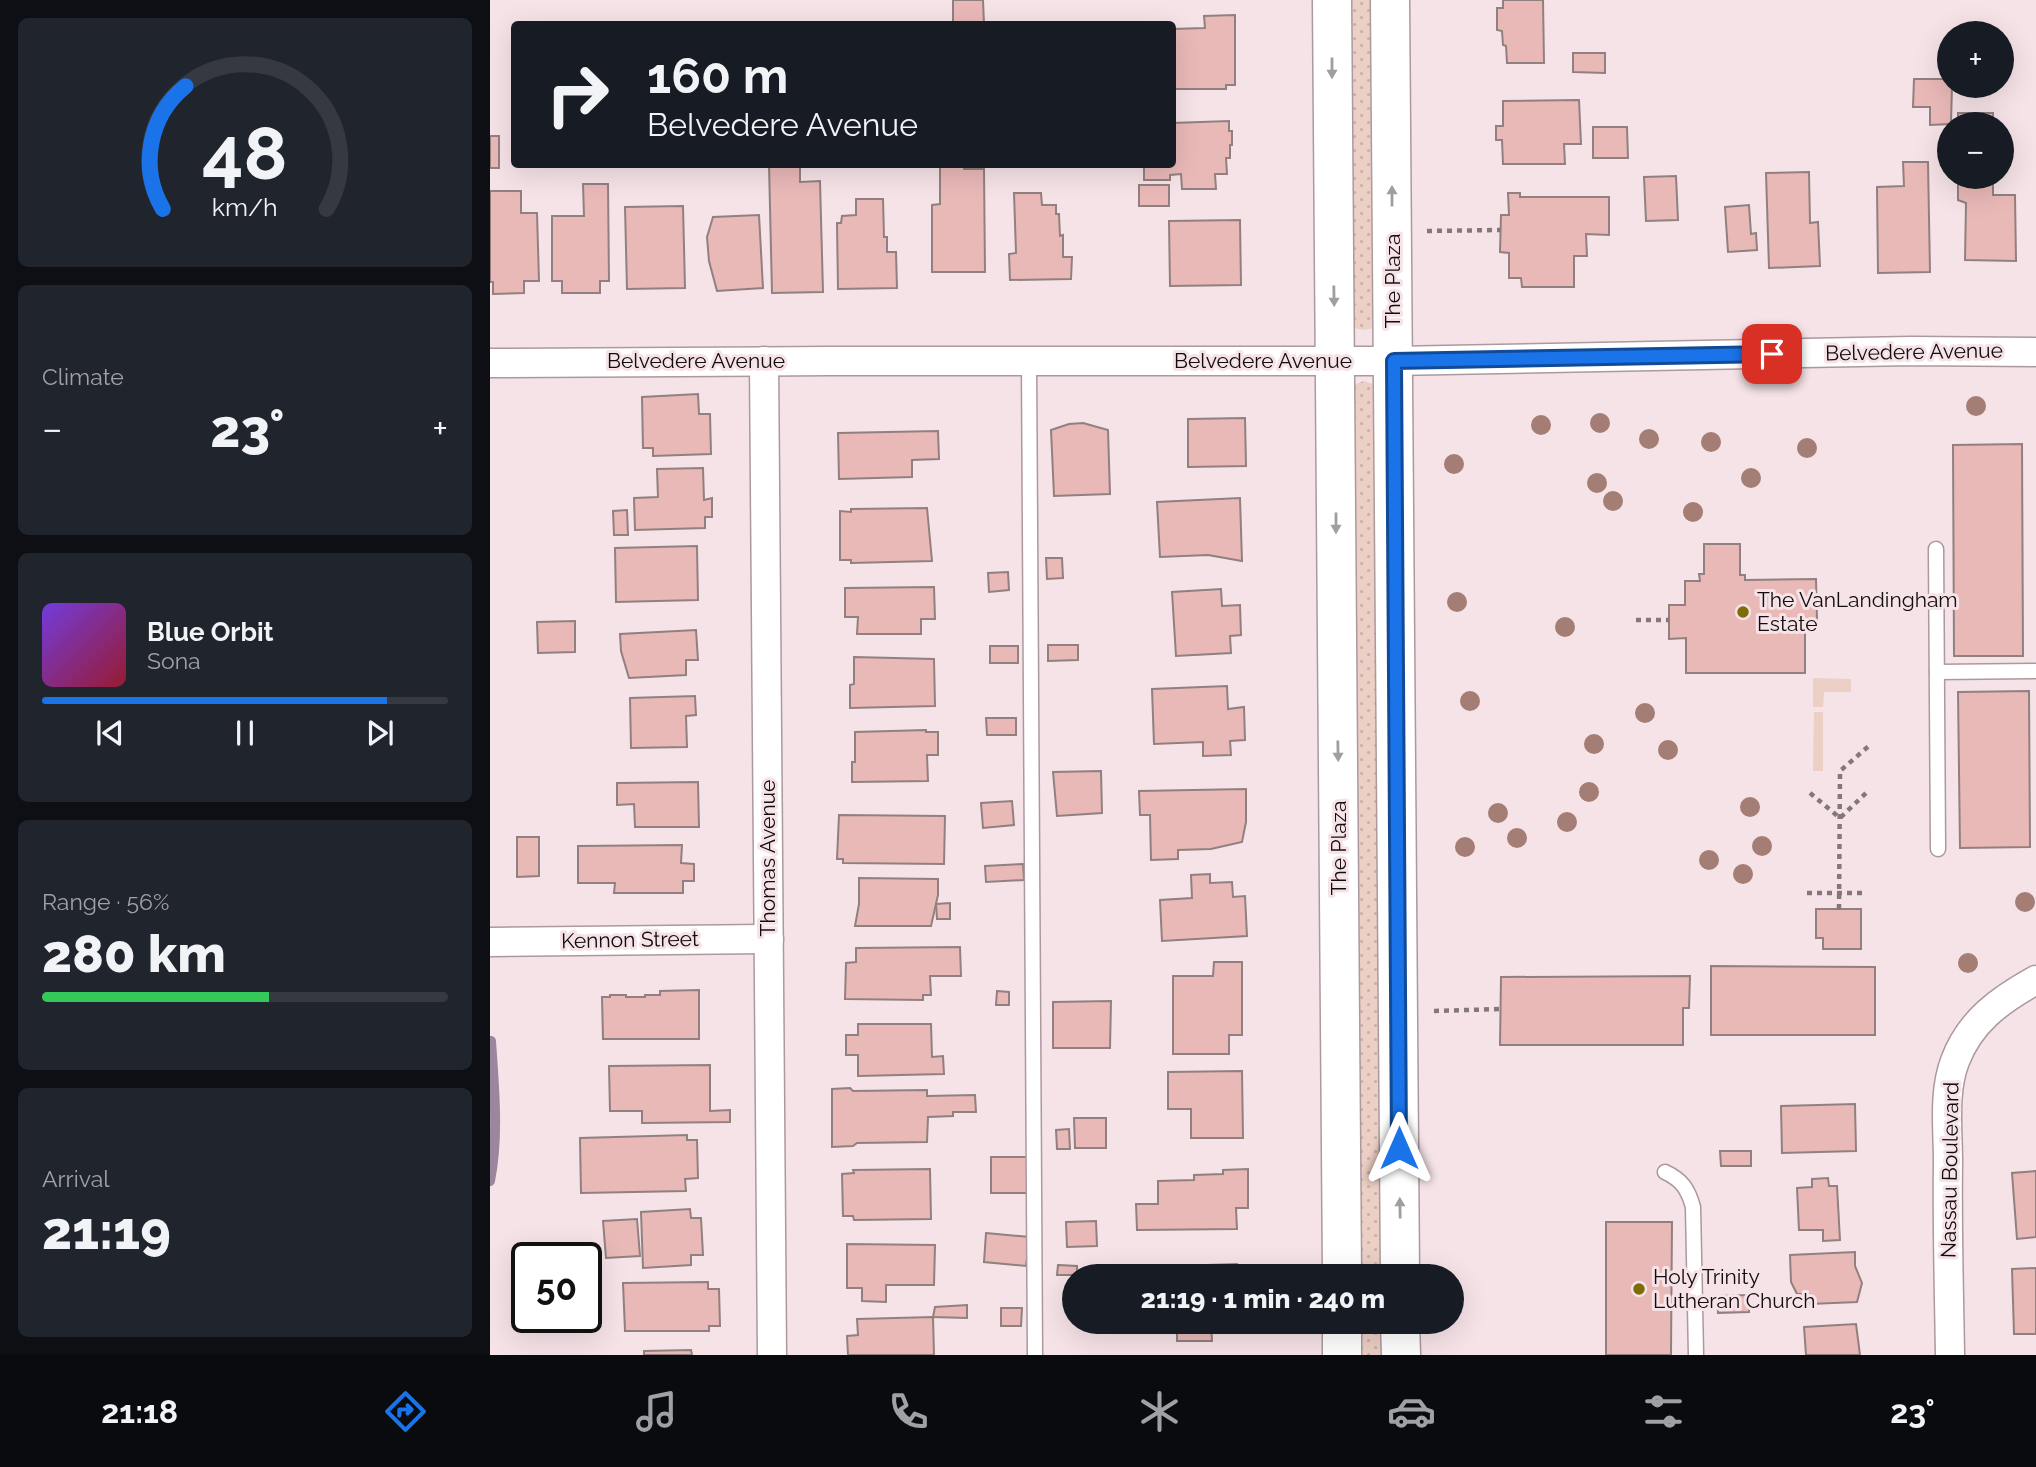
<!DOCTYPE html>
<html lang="en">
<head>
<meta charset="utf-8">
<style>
	:root { --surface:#171b24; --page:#20242c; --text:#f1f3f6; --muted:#9ea1a6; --line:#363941; --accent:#1a73e8 }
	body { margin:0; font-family:Raleway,sans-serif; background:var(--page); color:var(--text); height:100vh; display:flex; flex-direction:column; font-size:26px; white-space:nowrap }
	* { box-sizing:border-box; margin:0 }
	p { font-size:23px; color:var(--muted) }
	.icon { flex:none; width:38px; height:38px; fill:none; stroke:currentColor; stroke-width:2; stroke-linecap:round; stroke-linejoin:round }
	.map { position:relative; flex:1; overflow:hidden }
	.details { display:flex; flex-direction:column; gap:18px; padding:18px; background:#0d0f14; width:490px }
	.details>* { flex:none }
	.guide { position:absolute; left:21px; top:21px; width:665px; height:147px; border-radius:7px; box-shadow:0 7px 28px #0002; background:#171b24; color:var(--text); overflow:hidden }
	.fabs { position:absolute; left:1447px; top:21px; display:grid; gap:14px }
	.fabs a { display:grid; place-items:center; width:77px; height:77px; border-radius:50%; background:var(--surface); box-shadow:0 7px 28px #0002; font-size:35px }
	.speed { position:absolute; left:21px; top:1242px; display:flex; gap:14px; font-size:35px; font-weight:700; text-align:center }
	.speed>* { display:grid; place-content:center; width:91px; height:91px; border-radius:50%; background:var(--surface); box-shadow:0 7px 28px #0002; line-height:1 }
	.speed .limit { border:4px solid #111; border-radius:10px; background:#fff; color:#111 }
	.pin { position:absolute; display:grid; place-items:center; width:60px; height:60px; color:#fff; margin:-30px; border-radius:14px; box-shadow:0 4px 10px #0006 }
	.me { position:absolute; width:77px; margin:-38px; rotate:0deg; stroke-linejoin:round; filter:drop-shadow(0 0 5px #0008) }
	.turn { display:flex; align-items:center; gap:24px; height:147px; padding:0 21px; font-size:32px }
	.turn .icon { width:91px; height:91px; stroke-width:2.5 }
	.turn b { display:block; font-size:49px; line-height:60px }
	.big { font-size:52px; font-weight:800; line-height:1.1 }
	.details .tile { flex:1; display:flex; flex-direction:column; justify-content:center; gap:10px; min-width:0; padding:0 24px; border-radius:10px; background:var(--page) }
	.details .dial { align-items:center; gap:0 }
	.dial svg { height:182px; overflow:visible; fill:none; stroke:var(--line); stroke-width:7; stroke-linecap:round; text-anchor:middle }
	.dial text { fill:var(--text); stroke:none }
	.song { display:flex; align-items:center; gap:21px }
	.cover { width:84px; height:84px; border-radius:10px; background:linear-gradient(135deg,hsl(260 70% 55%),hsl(350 70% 35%)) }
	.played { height:7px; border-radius:4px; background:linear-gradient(90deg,var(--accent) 85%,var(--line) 85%) }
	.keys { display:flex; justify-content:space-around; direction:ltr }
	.heat { display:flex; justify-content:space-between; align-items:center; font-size:38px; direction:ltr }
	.charge { height:10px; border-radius:5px; background:linear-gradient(90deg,#34c759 56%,var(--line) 0) }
	.trip { position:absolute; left:572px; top:1264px; width:402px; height:70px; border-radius:35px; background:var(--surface); box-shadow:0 7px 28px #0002; font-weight:800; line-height:70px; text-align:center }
	.tab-bar { display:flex; height:112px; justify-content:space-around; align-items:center; background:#090b0e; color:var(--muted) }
	.tab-bar .icon { width:49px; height:49px }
	.tab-bar .selected { color:var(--accent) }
	.tab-bar b { font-size:32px; color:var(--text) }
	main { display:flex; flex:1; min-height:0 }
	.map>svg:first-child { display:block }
	.grass { fill:url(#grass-dots) }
	.garden { fill:#eccfc5 }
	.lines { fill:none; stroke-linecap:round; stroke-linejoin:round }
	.stream { stroke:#9c869d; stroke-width:10 }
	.building { fill:#e9b9b8; stroke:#91807f; stroke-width:2 }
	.service-casing { stroke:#ab999e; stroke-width:17 }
	.minor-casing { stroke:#ab999e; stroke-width:31 }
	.secondary-casing { stroke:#ab999e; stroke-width:41 }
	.path { stroke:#83777a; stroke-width:4.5; stroke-dasharray:5 5; stroke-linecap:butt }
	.service { stroke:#fff; stroke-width:14 }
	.minor { stroke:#fff; stroke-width:28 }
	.secondary { stroke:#fff; stroke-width:38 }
	.tree { fill:#a47d74 }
	.oneway { fill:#a09e9e }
	.route-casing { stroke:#114b97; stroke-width:18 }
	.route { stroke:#1a73e8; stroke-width:12 }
	.poi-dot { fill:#7f6c07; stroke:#f6e3e8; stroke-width:2.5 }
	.labels { text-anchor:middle; stroke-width:6; stroke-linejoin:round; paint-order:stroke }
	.street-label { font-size:21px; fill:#120c0d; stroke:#f6e3e8 }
	.poi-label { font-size:21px; fill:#120c0d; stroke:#f6e3e8; text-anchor:start }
</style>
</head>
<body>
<main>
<section class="details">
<div class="tile dial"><svg viewBox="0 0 100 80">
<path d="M14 69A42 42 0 1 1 86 69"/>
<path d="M14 69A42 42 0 0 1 24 15" stroke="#1a73e8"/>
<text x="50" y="56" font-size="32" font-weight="700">48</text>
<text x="50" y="72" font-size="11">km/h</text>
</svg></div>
<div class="tile"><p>Climate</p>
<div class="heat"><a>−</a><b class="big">23°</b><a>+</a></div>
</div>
<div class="tile">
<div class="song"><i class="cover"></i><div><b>Blue Orbit</b><p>Sona</p></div></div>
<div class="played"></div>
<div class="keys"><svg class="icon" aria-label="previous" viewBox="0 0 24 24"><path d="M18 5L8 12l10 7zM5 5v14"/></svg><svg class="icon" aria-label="pause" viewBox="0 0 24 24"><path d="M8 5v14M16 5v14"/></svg><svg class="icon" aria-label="next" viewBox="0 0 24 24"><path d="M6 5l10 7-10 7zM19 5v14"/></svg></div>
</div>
<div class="tile"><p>Range · 56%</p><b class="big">280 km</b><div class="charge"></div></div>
<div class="tile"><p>Arrival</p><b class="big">21:19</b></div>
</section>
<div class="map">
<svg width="1546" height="1355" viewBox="0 0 1546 1355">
	<defs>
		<pattern id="grass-dots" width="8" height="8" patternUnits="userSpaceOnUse" patternTransform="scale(1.75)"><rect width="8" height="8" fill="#eccfc5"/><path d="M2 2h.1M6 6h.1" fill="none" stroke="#c9b1a8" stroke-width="1.8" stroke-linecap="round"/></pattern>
	</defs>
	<rect width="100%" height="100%" fill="#f6e3e8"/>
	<g class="grass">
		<path d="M851 0H890V325C879 331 871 331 859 326Z"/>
		<polygon points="874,381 886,385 900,1276 861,1276 863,385"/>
		<rect x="861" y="1321" width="40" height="34"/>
	</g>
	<g class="garden">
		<polygon points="1323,678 1361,679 1361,692 1334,692 1333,707 1323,707"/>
		<polygon points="1324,712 1333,712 1333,771 1323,771"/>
	</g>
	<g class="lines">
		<path class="stream" d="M0 1181C9 1135 4 1087 1 1041"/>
	</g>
	<g class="building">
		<polygon points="463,0 493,0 494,24 463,24"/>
		<polygon points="1013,0 1053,0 1054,63 1017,63 1016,46 1013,45 1012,31 1007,30 1007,8 1013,8"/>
		<polygon points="745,15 745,85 736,85 736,89 682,89 682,29 715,28 714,16"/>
		<polygon points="1083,53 1115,53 1115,73 1083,72"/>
		<polygon points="1424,79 1460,79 1460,86 1462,86 1461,124 1440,125 1440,107 1423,107"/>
		<polygon points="1089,100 1091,144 1074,144 1075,164 1013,164 1012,140 1006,140 1006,126 1013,126 1013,101"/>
		<rect x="1468" y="113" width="35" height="11"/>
		<polygon points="739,121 739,131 742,131 742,145 740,145 740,158 736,158 737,174 725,174 726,189 692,189 691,174 680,175 680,180 654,180 654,164 682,164 682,123"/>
		<polygon points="1103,127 1137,127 1138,158 1103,158"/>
		<rect x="0" y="136" width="9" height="32"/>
		<polygon points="1413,162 1438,162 1440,272 1388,273 1387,187 1414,186"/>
		<polygon points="279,164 310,164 310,182 330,181 333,292 282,293"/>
		<polygon points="450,164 474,164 474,169 494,169 495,272 442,272 442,205 450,204"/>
		<polygon points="1319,172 1320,223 1328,222 1330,266 1279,268 1276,173"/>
		<polygon points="1186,176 1188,220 1156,221 1154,177"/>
		<polygon points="1468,177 1503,177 1503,195 1525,195 1526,261 1475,260 1476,203 1468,200"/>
		<polygon points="93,184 118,184 119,281 110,281 110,293 72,293 72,281 62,281 62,216 94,216"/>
		<rect x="649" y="185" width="30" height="21"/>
		<polygon points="0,191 31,191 31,213 47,213 49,281 34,281 34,293 3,294 3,282 0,282"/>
		<polygon points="524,193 551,193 552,205 566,205 566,214 569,214 570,236 573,235 573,257 582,257 581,279 520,280 519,254 526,253"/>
		<polygon points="1018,193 1030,193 1030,197 1119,197 1119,235 1096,234 1097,256 1084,256 1084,287 1032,287 1031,278 1019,278 1019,253 1010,252 1011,215 1019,215"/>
		<polygon points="366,199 393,199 394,237 397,237 397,252 406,252 407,288 348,289 347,223 351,223 352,216 366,215"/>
		<polygon points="1259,205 1261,234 1266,233 1267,250 1238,252 1235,207"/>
		<polygon points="193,206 195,288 137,289 135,207"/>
		<polygon points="269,215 273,288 227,291 219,261 217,237 223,217"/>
		<polygon points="750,220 751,285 680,286 679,221"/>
		<polygon points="208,394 209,414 220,414 221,454 163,456 163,448 153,448 152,397"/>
		<polygon points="755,418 756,466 698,467 698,419"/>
		<polygon points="593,423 618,430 620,494 564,496 561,430 579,424"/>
		<polygon points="448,431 449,459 422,460 422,477 349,479 348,433"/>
		<polygon points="1532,444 1533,656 1464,656 1463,445"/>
		<polygon points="213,468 214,500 222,498 222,517 215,517 215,528 145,530 144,498 168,497 167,469"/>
		<polygon points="750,498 752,561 718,555 670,557 667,502"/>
		<polygon points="437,508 442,561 361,563 361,560 350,560 350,511 361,512 361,509"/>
		<polygon points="137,510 138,535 124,535 123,511"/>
		<polygon points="1214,544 1250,544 1250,575 1255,575 1255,580 1326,579 1327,620 1315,620 1315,673 1196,673 1196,638 1179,639 1179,605 1195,605 1195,581 1210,581 1209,574 1214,574"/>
		<polygon points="207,546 208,600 126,602 125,548"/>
		<polygon points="556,558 572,558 573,578 557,579"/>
		<polygon points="518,572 519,590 499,592 498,573"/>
		<polygon points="444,587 445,619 431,619 431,634 367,634 368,617 355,617 355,588"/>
		<polygon points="731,589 732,606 750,605 751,635 740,636 741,653 686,656 682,592"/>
		<polygon points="85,621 85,652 48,653 47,622"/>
		<polygon points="206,630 208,660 196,660 196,675 139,678 131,651 130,634"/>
		<polygon points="558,645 588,645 588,660 558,661"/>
		<rect x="500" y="646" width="28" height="17"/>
		<polygon points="364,657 444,659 445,706 360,708 360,685 364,684"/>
		<polygon points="737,686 738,709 754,707 755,740 740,741 741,755 713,756 713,742 664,744 662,689"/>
		<polygon points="1539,691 1540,847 1470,848 1468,692"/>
		<polygon points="205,696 206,715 196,716 197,747 141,748 140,698"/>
		<polygon points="496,718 526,718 526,735 497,735"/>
		<polygon points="436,730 436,732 448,732 448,755 437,755 438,781 362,782 362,762 365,762 365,732"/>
		<polygon points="611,771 612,813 567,816 563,772"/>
		<polygon points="208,782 209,827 145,827 144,804 127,805 127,783"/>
		<polygon points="756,789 756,822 752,842 721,849 688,850 688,859 661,860 660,815 650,815 649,791"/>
		<polygon points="522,801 524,825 493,828 491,803"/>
		<polygon points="349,815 455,816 454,864 353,863 353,859 347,859"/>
		<polygon points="27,837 49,837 49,876 27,877"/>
		<polygon points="192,845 191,863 204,864 204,881 193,881 193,893 124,893 125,883 88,883 88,846"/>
		<polygon points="533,864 534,880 496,882 495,866"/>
		<polygon points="720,874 720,883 742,882 743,897 755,896 757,936 672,941 670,900 702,898 701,875"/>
		<polygon points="369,878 448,879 448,895 441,926 365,926 369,904"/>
		<polygon points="460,903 460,919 447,919 446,904"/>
		<polygon points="1326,909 1371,909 1371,949 1333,949 1333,938 1326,938"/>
		<polygon points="470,947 471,976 440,976 441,995 433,995 433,1000 355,999 356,963 366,962 366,948"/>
		<polygon points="724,962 752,962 752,1035 739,1035 739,1054 683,1054 683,976 723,976"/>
		<polygon points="1221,966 1385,967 1385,1035 1221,1035"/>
		<polygon points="1200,976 1199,1008 1193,1008 1193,1045 1010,1045 1011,977"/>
		<polygon points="209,990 209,1039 113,1039 112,997 120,997 120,995 136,995 136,997 155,997 155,995 170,995 170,991"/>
		<polygon points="507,991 519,992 519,1005 506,1005"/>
		<polygon points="621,1001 620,1048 563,1048 563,1002"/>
		<polygon points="368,1024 441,1024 442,1057 453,1056 454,1074 368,1076 368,1055 356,1055 356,1035 368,1035"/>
		<polygon points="220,1065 220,1111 240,1110 240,1122 152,1123 152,1111 120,1111 119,1066"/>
		<polygon points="752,1071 753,1138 701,1138 701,1109 678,1109 678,1072"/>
		<polygon points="360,1088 363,1091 437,1090 437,1096 485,1095 486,1112 463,1112 463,1116 438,1117 437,1142 367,1143 363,1146 342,1147 342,1089"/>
		<polygon points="1365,1104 1366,1151 1292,1153 1291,1106"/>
		<polygon points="584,1118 616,1118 616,1148 585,1148"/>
		<polygon points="579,1129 580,1149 567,1149 566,1130"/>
		<polygon points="197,1135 197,1140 207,1140 208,1178 195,1179 196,1191 91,1193 90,1138"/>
		<polygon points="1230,1151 1261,1151 1261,1166 1231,1166"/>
		<rect x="501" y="1157" width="37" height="36"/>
		<polygon points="440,1169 441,1219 364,1220 363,1216 353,1216 352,1174 364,1173 363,1170"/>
		<polygon points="758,1169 758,1208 746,1208 747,1229 647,1230 646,1204 668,1204 668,1181 704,1180 704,1175 733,1174 733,1170"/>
		<polygon points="1546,1171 1546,1237 1527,1239 1522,1173"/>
		<polygon points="1338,1178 1339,1186 1347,1186 1350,1240 1333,1241 1333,1230 1309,1230 1307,1188 1322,1187 1322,1179"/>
		<polygon points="200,1209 201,1218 211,1218 213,1255 201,1255 201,1265 153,1268 151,1212"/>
		<polygon points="147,1219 150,1256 116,1258 113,1221"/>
		<polygon points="606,1221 607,1246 577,1247 576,1222"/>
		<polygon points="1116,1222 1182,1222 1181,1355 1116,1355"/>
		<polygon points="496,1233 540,1237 536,1266 494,1262"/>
		<polygon points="357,1244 445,1245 444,1285 396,1285 396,1302 372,1301 372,1288 357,1288"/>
		<polygon points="1365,1252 1365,1266 1372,1283 1367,1302 1320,1304 1319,1294 1307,1294 1301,1282 1300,1255"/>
		<polygon points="747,1264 747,1276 686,1276 686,1266"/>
		<polygon points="568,1265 587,1266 587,1275 567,1275"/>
		<polygon points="1546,1268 1546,1334 1524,1334 1522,1269"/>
		<polygon points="218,1282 218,1289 229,1289 230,1326 219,1326 219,1331 135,1331 133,1283"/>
		<polygon points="1259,1295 1259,1312 1228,1313 1227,1296"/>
		<polygon points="477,1305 477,1318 443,1317 445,1307"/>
		<polygon points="511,1308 532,1308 531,1326 511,1326"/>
		<polygon points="443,1317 444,1355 358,1355 357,1336 368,1335 367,1319"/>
		<polygon points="687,1321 721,1321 722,1341 687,1341"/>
		<polygon points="1366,1324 1370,1355 1316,1355 1314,1327"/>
		<polygon points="201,1350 202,1355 154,1355 154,1351"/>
	</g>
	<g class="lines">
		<g class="service-casing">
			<g id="service">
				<polyline points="539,361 545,1355"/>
				<polyline points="1446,549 1448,849"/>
				<polyline points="1447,672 1546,671"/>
				<path d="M1175 1172C1192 1180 1198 1189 1203 1207L1206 1355"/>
			</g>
		</g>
		<g class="minor-casing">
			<g id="minor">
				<polyline points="274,361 282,1355"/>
				<polyline points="0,363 339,361 903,361 1421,351 1546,352"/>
				<polyline points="0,942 279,939"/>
				<path d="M1460 1355C1459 1291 1457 1226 1458 1162 1458 1130 1453 1092 1465 1061 1480 1021 1510 1000 1546 980"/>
			</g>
		</g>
		<g class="secondary-casing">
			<g id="secondary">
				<polyline points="842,0 852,1276"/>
				<polyline points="900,0 910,1276"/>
				<polyline points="852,1321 852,1355"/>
				<polyline points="910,1321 911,1355"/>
			</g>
		</g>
		<g class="path">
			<polyline points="937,231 1010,230"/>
			<polyline points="1146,620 1179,620"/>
			<polyline points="1320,793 1350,818 1376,793"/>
			<polyline points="1317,893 1377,893"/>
			<polyline points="1349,909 1350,771 1380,745"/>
			<polyline points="944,1011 1011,1009"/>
		</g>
		<use href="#service" class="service"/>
		<use href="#minor" class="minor"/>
		<use href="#secondary" class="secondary"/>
	</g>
	<g class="tree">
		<circle cx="1486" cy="406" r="10"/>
		<circle cx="1110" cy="423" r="10"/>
		<circle cx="1051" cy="425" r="10"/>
		<circle cx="1159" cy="439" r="10"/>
		<circle cx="1221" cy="442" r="10"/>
		<circle cx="1317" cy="448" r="10"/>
		<circle cx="964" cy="464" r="10"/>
		<circle cx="1261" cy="478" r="10"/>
		<circle cx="1107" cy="483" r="10"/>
		<circle cx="1123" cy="501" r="10"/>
		<circle cx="1203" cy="512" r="10"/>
		<circle cx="967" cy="602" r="10"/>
		<circle cx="1075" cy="627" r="10"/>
		<circle cx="980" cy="701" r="10"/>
		<circle cx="1155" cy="713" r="10"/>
		<circle cx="1104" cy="744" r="10"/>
		<circle cx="1178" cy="750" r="10"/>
		<circle cx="1099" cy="792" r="10"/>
		<circle cx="1260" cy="807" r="10"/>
		<circle cx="1008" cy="813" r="10"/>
		<circle cx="1077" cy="822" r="10"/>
		<circle cx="1027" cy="838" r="10"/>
		<circle cx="1272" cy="846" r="10"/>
		<circle cx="975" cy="847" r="10"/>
		<circle cx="1219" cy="860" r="10"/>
		<circle cx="1253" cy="874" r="10"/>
		<circle cx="1535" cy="902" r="10"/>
		<circle cx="1478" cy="963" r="10"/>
	</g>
	<defs><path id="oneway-solid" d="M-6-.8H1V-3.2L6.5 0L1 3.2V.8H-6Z" transform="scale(1.75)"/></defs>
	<g class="oneway">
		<use href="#oneway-solid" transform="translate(842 68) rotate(90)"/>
		<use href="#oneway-solid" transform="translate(902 196) rotate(-90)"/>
		<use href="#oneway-solid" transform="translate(844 296) rotate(89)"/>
		<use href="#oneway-solid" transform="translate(846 523) rotate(90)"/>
		<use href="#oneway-solid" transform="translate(848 751) rotate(89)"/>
		<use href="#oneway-solid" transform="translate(910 1208) rotate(-91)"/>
	</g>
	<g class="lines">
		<g class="route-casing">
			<polyline id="route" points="909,1148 904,361 1282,354"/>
		</g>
		<use href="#route" class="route"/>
	</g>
	<g class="poi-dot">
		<circle cx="1253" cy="612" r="7"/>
		<circle cx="1149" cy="1289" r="7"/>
	</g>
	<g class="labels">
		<g class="street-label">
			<text transform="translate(903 281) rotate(-90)" y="7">The Plaza</text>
			<text transform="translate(1424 352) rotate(-1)" y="7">Belvedere Avenue</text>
			<text x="206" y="368">Belvedere Avenue</text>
			<text x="773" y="368">Belvedere Avenue</text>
			<text transform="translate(849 848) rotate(-90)" y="7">The Plaza</text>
			<text transform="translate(278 858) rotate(-90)" y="7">Thomas Avenue</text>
			<text transform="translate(140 940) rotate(-1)" y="7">Kennon Street</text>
			<text transform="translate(1460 1170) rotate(-89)" y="7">Nassau Boulevard</text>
		</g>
		<g class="poi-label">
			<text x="1267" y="607">The VanLandingham<tspan x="1267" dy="24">Estate</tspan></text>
			<text x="1163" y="1284">Holy Trinity<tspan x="1163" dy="24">Lutheran Church</tspan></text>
		</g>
	</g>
</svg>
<div class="fabs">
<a>+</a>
<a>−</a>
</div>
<div class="speed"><div class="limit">50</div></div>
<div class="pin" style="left:1282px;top:354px;background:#d93025"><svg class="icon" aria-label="arrive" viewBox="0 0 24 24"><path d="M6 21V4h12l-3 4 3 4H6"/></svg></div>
<svg class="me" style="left:909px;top:1148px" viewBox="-20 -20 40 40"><path d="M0-17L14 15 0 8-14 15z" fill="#1a73e8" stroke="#fff" stroke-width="4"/></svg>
<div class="trip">21:19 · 1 min · 240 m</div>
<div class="guide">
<div class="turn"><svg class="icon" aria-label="right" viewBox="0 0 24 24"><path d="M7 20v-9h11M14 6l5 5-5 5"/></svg><div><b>160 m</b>Belvedere Avenue</div></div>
</div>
</div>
</main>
<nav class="tab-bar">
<b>21:18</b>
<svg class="icon selected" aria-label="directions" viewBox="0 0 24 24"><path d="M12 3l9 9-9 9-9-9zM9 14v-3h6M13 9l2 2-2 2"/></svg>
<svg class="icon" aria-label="music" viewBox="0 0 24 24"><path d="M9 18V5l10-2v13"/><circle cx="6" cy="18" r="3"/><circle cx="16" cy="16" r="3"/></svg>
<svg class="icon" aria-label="phone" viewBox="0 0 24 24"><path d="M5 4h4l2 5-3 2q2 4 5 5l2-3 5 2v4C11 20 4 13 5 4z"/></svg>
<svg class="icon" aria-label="climate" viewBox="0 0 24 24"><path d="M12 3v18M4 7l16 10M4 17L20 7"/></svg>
<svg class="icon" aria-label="car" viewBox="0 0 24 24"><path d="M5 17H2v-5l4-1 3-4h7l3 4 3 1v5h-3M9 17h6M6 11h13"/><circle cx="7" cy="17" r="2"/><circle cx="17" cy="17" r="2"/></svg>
<svg class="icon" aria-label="filters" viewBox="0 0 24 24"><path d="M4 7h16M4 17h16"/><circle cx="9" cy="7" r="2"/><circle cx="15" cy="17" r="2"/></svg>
<b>23°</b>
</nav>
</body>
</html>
